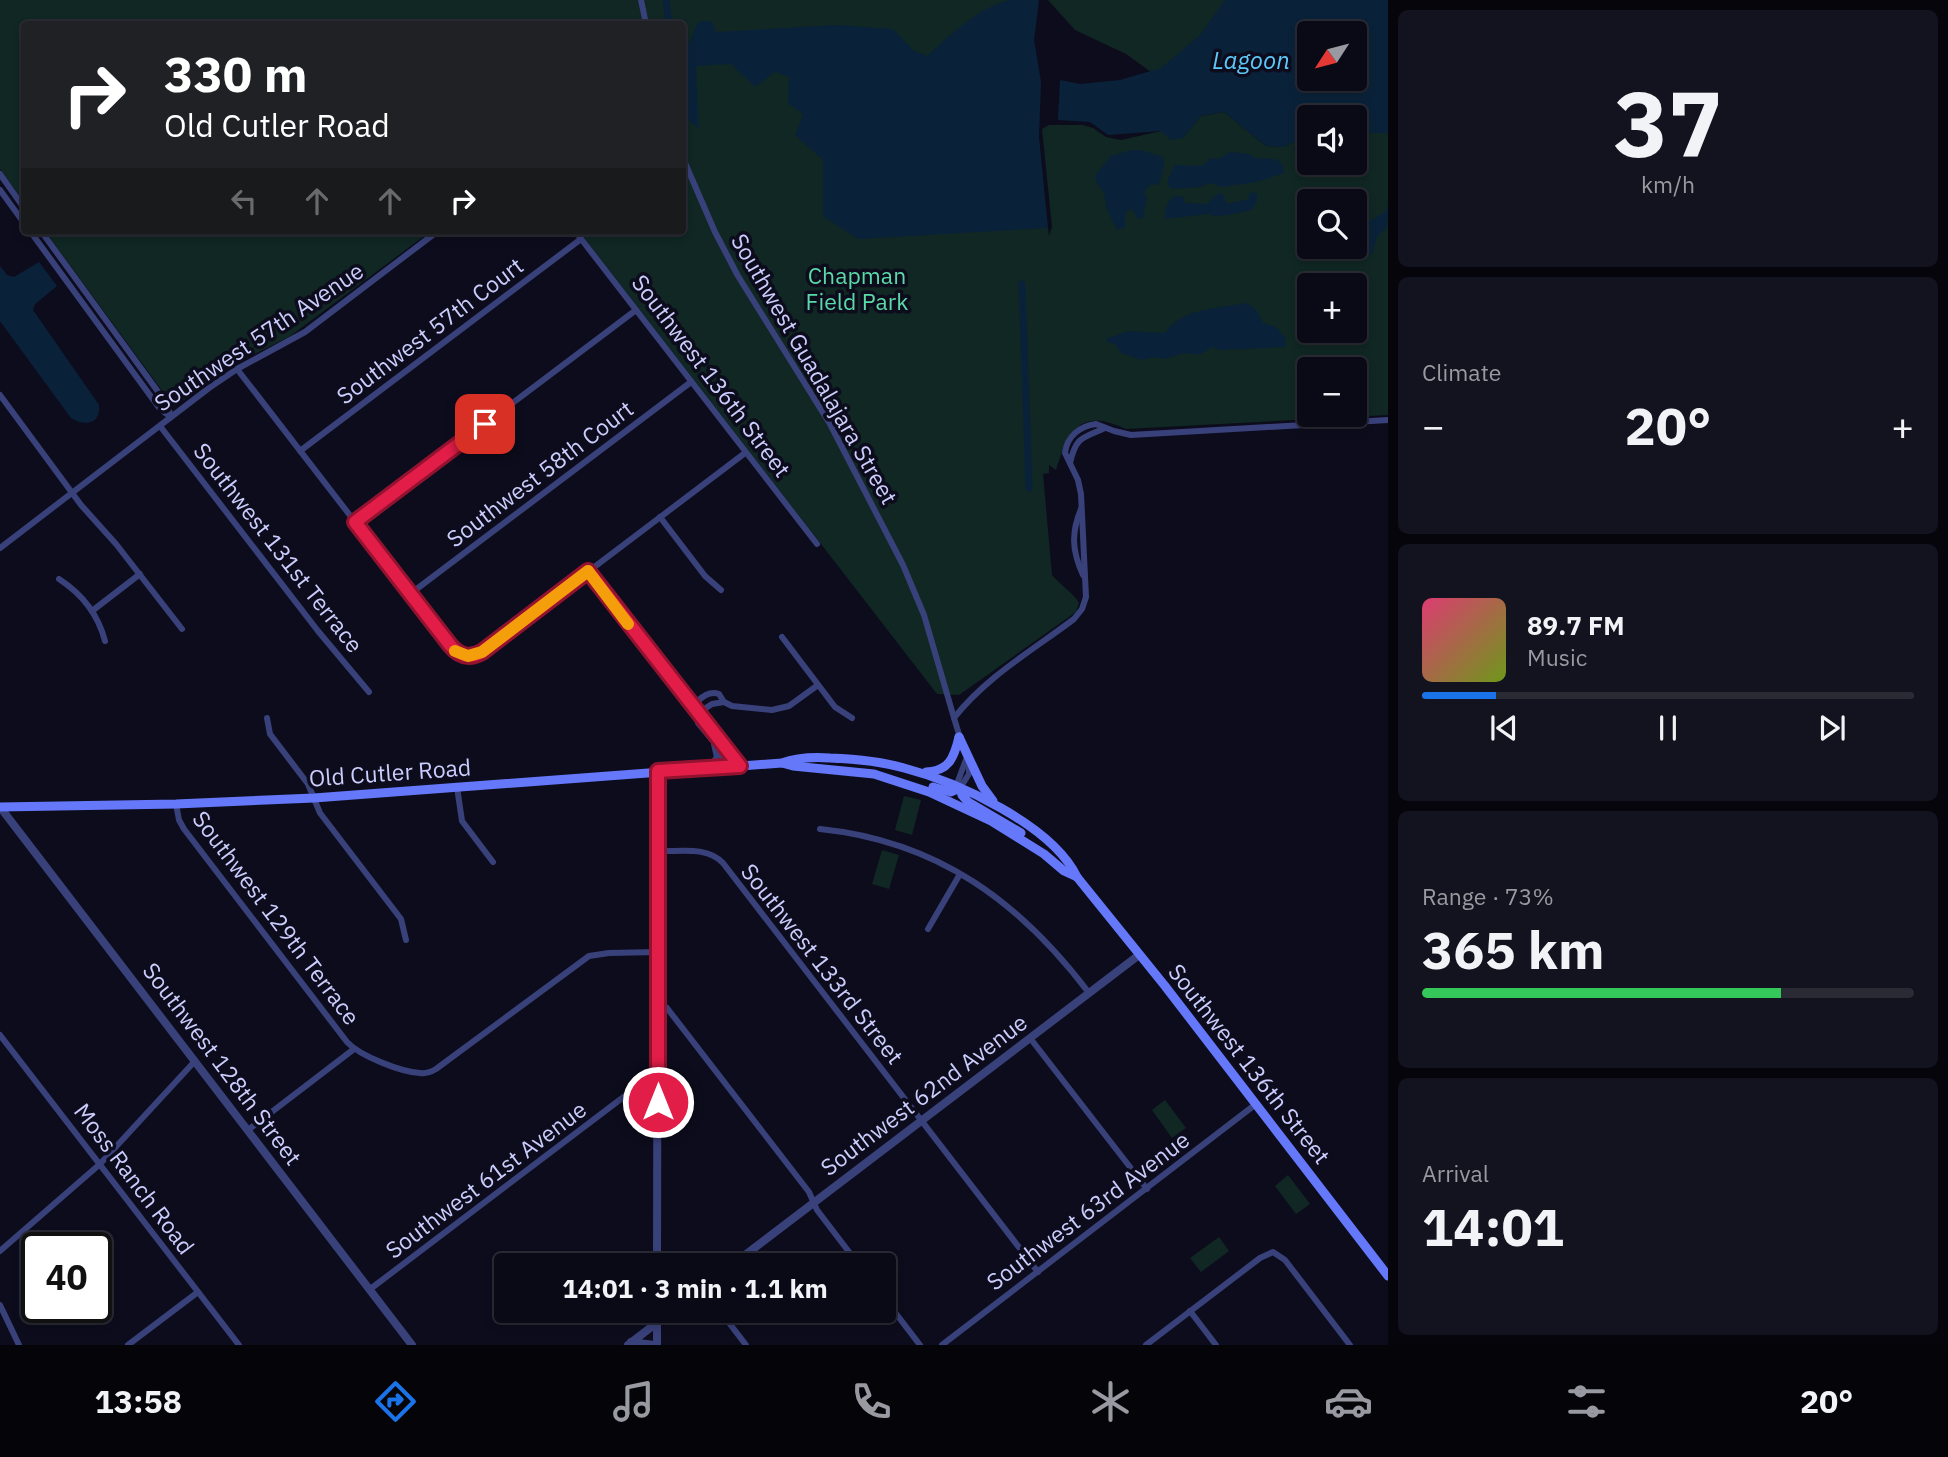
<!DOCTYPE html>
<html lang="en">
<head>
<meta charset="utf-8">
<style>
	:root { --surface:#0a0916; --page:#13121f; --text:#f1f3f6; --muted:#999aa1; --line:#2a2a35; --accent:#1a73e8 }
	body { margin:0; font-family:"IBM Plex Sans",sans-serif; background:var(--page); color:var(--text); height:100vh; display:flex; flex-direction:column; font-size:26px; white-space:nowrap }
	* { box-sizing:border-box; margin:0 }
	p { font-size:23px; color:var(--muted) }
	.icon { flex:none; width:38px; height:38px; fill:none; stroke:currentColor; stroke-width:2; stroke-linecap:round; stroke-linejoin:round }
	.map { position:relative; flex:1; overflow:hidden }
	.panel { display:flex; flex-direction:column; gap:10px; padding:10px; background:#06050c; width:560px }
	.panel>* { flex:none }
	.banner { position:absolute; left:21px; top:21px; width:665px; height:214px; border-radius:7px; box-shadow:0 4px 10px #0003,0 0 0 2px var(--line); background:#202124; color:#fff; overflow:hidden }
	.needle { width:46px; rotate:234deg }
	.tools { position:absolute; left:1297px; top:21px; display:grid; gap:14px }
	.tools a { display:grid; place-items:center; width:70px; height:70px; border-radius:7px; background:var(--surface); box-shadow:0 4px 10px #0003,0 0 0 2px var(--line); font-size:35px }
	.speed { position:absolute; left:21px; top:1232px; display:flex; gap:14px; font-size:35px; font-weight:700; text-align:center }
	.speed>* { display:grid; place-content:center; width:91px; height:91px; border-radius:50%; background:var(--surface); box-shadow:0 4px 10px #0003,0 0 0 2px var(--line); line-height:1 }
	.speed .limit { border:4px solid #111; border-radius:10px; background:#fff; color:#111 }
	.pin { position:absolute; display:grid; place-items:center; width:60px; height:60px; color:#fff; margin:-30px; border-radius:14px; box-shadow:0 4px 10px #0006 }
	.me { position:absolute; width:77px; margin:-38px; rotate:0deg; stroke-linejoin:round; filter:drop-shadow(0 0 5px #0008) }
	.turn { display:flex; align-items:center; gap:24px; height:147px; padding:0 28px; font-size:32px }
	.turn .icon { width:91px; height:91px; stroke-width:2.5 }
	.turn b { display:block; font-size:49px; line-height:60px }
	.lanes { display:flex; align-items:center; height:66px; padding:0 28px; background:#0003; justify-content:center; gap:35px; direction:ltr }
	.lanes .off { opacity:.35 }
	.big { font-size:52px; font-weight:700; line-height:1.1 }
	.panel .card { flex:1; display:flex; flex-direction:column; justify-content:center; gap:10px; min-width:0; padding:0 24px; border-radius:10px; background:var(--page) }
	.panel .dial { align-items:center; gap:0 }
	.dial b { font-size:91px; line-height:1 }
	.song { display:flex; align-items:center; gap:21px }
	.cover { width:84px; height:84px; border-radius:10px; background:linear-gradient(135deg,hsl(340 70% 55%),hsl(80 70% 35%)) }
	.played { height:7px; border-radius:4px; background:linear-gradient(90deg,var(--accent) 15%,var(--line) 15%) }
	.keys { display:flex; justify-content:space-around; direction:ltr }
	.heat { display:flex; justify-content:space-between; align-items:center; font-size:38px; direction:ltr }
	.charge { height:10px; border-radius:5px; background:linear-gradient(90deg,#34c759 73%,var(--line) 0) }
	.trip { position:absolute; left:494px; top:1253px; width:402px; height:70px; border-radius:7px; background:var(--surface); box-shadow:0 4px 10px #0003,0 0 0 2px var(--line); font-weight:700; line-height:70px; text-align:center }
	.tabs { display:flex; height:112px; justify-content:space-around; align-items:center; background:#040409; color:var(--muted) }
	.tabs .icon { width:49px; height:49px }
	.tabs .on { color:var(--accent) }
	.tabs b { font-size:32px; color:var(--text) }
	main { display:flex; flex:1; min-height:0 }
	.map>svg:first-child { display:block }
	.green { fill:#102723; fill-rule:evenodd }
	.water { fill:#0a2239; fill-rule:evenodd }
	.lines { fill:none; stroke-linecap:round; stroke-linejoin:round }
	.canal { stroke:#0a2239; stroke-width:7 }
	.minor { stroke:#39417b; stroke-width:6 }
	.tertiary { stroke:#39417b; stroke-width:8 }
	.secondary { stroke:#6578fa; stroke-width:9 }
	.route-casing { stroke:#92132f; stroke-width:18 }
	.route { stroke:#e11d48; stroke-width:12 }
	.slow { stroke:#f59e0b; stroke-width:12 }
	.labels { text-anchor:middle; stroke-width:7; stroke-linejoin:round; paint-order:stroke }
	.park-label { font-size:23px; fill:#5adaa6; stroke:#0d0c1d }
	.street-label { font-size:23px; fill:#cbcdfd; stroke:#0d0c1d }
	.water-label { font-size:24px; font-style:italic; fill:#5dc9f9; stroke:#0d0c1d }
</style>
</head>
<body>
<main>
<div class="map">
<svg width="1388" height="1345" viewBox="0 0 1388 1345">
	<rect width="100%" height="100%" fill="#0d0c1d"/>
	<g class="green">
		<path d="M0 0H1034L1030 45 1038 228H1048L1049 236 1052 227 1042 129 1049 125H1083L1093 128 1106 137 1121 140 1161 131 1183 138 1201 116 1224 112 1266 146 1283 147 1309 135V163H1354L1355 133H1388V415L1126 429C1080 408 1069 429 1056 470L1049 465V473L1043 474 1052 575C1060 585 1073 592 1079 603L1076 612 959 695 937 694 579 231H682V24H24V202L0 169ZM1309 201H1354V247H1309ZM1309 285H1354V331H1309ZM1309 369H1354V415H1309Z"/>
		<polygon points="1048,0 1236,0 1158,77 1126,54 1075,30"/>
		<polygon points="45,231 431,231 289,337 234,364 174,407"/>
		<polygon points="904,796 921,800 912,835 895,830"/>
		<polygon points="882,850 899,855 889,889 872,884"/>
		<polygon points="1165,1100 1186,1128 1172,1138 1152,1110"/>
		<polygon points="1288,1175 1310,1204 1296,1214 1275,1186"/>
		<polygon points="1219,1237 1229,1251 1201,1272 1190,1258"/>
	</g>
	<g class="water">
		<path d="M1012 0H1039L1034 40 1041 82 1039 137 1048 228 858 239 823 216V160L795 135 803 114 788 103 789 77 775 72 755 87 731 64 696 66 699 129 688 119 683 98V32L689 44 698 22 712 21 716 32 837 25 893 29 913 50 927 56C949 36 982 4 1012 0Z"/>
		<path d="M1225 0H1388V133H1355L1354 117H1309V135L1283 147 1266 146 1224 112 1201 116 1183 138 1171 140 1161 131 1108 135 1090 122 1058 120 1060 80 1080 84 1120 80 1161 68 1200 35ZM1354 33V79H1309V33Z"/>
		<polygon points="1131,150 1142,150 1163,157 1164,166 1159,185 1151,184 1144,192 1147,197 1143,218 1138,219 1133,211 1129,209 1125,214 1125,228 1117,230 1106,207 1104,193 1096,181 1096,174 1111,156"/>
		<path d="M1230 152C1236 153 1242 152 1248 154 1251 155 1254 158 1258 158 1270 160 1283 155 1284 173L1257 182 1221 187 1212 183 1198 187 1172 189 1168 184V179L1175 165 1202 166 1211 158 1219 159Z"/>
		<path d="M1254 192 1257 195V202L1251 210 1228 215 1215 216 1208 214 1165 219C1165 207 1169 192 1183 197L1185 203 1207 204 1218 193 1223 195 1227 204 1248 199 1250 193Z"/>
		<polygon points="1388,205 1387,227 1377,237 1372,254 1361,255 1358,251 1370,221 1385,212"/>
		<path d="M39 262 57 286 35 304 33 310 99 405C101 424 85 427 71 418L0 321V266L7 275 14 277Z"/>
		<path d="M1247 303 1257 311 1263 323 1276 327 1285 337 1286 347 1221 350 1212 347 1199 355 1184 353 1165 359 1154 357 1142 360 1121 353 1115 344 1106 342 1108 338 1129 331 1165 333C1181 308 1220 308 1247 303Z"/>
	</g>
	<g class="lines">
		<g class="canal">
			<polyline points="666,0 669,24"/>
			<polyline points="1022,284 1029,488"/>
		</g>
		<g class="minor">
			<polyline points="641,0 646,24"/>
			<polyline points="682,156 715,232 738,276 830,424 903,565 924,615 954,718"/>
			<polyline points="0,174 24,208"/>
			<polyline points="0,190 24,223"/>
			<polyline points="30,231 160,409 171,417"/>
			<polyline points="41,231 167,404 171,417"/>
			<polyline points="575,231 817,544"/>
			<path d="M237 369 450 645C459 656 469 659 482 652L745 453"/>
			<polyline points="0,395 81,505 116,544 182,629"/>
			<polyline points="160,426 318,631 369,692"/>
			<polyline points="300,451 581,239"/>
			<path d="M1070 463C1076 436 1083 438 1105 428"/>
			<path d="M1081 509C1071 533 1072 551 1083 575"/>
			<polyline points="660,517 705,576 721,590"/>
			<polyline points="355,522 636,310"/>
			<polyline points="0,548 209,388 237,369 305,332 438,231"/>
			<polyline points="588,571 740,766"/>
			<path d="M59 579C82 594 98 614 105 641"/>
			<polyline points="410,594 691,382"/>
			<polyline points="92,611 140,574"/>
			<polyline points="782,637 835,707 852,718"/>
			<path d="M692 706C700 699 708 690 719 694L724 702 732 706 772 710 789 706 818 685"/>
			<polyline points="698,713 698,723 719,748 726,767"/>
			<polyline points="698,713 712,704 724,702"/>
			<polyline points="267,718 270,734 308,784 320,813 401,919 406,940"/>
			<path d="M961 741 954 718C986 677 1033 650 1074 619L1082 609 1086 597 1081 494 1078 480 1065 453C1067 436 1080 426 1096 424L1114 431 1131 435 1388 420"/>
			<polyline points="709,768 717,757 714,744"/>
			<polyline points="457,787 462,821 493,862"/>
			<polyline points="960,788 969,774 969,764"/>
			<polyline points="960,788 958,781 967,757"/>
			<path d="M176 804 179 820 184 829 347 1042C360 1056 401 1072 420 1073 426 1074 431 1072 436 1069L589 956 609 953 658 952"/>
			<path d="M820 829C938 841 1020 902 1089 993"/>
			<path d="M659 851C681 852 707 846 723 863L1038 1272"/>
			<polyline points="928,929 960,874"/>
			<polyline points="659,1002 667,1008 809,1192 817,1210 859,1265"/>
			<polyline points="0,1035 239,1345"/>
			<polyline points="1030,1038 1147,1189"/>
			<polyline points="248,1130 354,1049"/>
			<polyline points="0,1251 100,1164 195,1061"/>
			<polyline points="369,1290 642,1083 658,1075"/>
			<polyline points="884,1298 920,1345"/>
			<polyline points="0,1305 19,1345"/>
			<polyline points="720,1311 746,1345"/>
			<polyline points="1190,1311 1216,1345"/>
			<polyline points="128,1345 198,1292"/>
			<polyline points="942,1345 1256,1104"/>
			<polyline points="1146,1345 1260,1258 1273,1252 1285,1260 1350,1345"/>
		</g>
		<g class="tertiary">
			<polyline points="0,807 412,1345"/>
			<polyline points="657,1265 658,771"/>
			<polyline points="732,1265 1139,955"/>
			<polyline points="631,1342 654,1345"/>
			<polyline points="628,1345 672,1311"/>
			<polyline points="657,1345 657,1311"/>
		</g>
		<g class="secondary">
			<polyline points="959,737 982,786 993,801"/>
			<polyline points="782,763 793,766 874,774 929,792 991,821 1044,854 1064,871 1077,877"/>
			<path d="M926 772C949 771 954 758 959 737"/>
			<polyline points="933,787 951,792 960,788"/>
			<polyline points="960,788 962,795 968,802 1021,833"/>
			<path d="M0 807 176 804 314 798 782 763C798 757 814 757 830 758 855 759 880 761 904 768 958 782 1052 825 1077 877L1165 986 1388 1276"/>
		</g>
	</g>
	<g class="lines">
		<g class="route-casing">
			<path id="route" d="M485 424 355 522 450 645C459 656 469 659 482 652L588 571 740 766 658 771V1102"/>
		</g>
		<use href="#route" class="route"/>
		<polyline class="slow" points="455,651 468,656 482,652 588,571 628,624"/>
	</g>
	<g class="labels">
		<g class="park-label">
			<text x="857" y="284">Chapman<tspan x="857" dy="26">Field Park</tspan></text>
		</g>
		<g class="street-label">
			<text transform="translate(430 331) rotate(-37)" y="8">Southwest 57th Court</text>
			<text transform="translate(259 337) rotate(-34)" y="8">Southwest 57th Avenue</text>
			<text transform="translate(814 369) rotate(60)" y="8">Southwest Guadalajara Street</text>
			<text transform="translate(711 376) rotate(53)" y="8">Southwest 136th Street</text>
			<text transform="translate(540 474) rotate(-37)" y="8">Southwest 58th Court</text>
			<text transform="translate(278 548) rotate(52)" y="8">Southwest 131st Terrace</text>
			<text transform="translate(390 773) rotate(-4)" y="8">Old Cutler Road</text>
			<text transform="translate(276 918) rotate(53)" y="8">Southwest 129th Terrace</text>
			<text transform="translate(822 964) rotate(52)" y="8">Southwest 133rd Street</text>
			<text transform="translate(222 1064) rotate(53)" y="8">Southwest 128th Street</text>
			<text transform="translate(1249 1064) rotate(52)" y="8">Southwest 136th Street</text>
			<text transform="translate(924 1095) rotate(-37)" y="8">Southwest 62nd Avenue</text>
			<text transform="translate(134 1179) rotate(53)" y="8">Moss Ranch Road</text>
			<text transform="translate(486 1180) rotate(-37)" y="8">Southwest 61st Avenue</text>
			<text transform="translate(1088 1211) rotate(-37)" y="8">Southwest 63rd Avenue</text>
		</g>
		<g class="water-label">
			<text x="1251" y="69">Lagoon</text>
		</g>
	</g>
</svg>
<div class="tools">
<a><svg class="needle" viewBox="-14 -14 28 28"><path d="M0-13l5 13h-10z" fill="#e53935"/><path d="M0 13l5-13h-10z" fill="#999aa1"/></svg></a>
<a><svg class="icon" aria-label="sound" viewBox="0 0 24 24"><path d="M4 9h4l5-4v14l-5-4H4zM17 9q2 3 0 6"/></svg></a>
<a><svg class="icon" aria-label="search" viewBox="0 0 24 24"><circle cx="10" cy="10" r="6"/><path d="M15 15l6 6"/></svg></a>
<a>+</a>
<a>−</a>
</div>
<div class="speed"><div class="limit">40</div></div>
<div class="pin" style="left:485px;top:424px;background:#d93025"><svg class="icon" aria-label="arrive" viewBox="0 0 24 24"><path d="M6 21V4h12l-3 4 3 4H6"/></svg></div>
<svg class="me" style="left:658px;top:1102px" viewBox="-20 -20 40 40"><circle r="17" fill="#e11d48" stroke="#fff" stroke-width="3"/><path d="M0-11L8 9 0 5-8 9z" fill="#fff"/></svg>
<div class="trip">14:01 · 3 min · 1.1 km</div>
<div class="banner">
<div class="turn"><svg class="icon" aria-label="right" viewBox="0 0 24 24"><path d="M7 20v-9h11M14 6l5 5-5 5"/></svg><div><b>330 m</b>Old Cutler Road</div></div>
<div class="lanes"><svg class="icon off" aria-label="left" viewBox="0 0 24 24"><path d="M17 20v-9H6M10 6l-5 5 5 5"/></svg><svg class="icon off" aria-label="ahead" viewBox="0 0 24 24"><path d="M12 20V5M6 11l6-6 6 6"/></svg><svg class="icon off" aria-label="ahead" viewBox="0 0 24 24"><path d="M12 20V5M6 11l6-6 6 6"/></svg><svg class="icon" aria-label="right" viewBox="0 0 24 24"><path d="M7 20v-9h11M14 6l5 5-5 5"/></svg></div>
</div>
</div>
<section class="panel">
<div class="card dial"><b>37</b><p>km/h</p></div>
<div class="card"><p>Climate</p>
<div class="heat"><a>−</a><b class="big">20°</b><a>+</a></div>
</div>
<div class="card">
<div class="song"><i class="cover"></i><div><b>89.7 FM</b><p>Music</p></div></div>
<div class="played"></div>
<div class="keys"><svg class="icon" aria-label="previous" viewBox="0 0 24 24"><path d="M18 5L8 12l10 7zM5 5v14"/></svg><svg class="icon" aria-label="pause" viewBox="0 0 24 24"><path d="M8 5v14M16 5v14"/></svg><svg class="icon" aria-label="next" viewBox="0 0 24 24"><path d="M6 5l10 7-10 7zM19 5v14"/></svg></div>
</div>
<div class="card"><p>Range · 73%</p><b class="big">365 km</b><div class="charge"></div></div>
<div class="card"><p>Arrival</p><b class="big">14:01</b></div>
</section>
</main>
<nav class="tabs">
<b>13:58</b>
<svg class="icon on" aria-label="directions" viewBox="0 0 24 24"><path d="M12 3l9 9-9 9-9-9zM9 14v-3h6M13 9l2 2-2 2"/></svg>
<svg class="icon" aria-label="music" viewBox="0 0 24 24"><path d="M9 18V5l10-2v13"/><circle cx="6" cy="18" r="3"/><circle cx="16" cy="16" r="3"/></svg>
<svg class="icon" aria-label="phone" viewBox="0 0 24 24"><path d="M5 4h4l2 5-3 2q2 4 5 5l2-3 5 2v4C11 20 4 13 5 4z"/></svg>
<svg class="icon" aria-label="climate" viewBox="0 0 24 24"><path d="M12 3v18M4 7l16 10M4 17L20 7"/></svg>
<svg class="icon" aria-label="car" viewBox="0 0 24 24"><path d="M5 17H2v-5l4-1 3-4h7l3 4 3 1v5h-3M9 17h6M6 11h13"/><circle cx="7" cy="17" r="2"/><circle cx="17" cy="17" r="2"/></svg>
<svg class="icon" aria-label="filters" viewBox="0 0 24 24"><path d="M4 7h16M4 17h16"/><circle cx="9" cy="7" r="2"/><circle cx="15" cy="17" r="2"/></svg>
<b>20°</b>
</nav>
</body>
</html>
